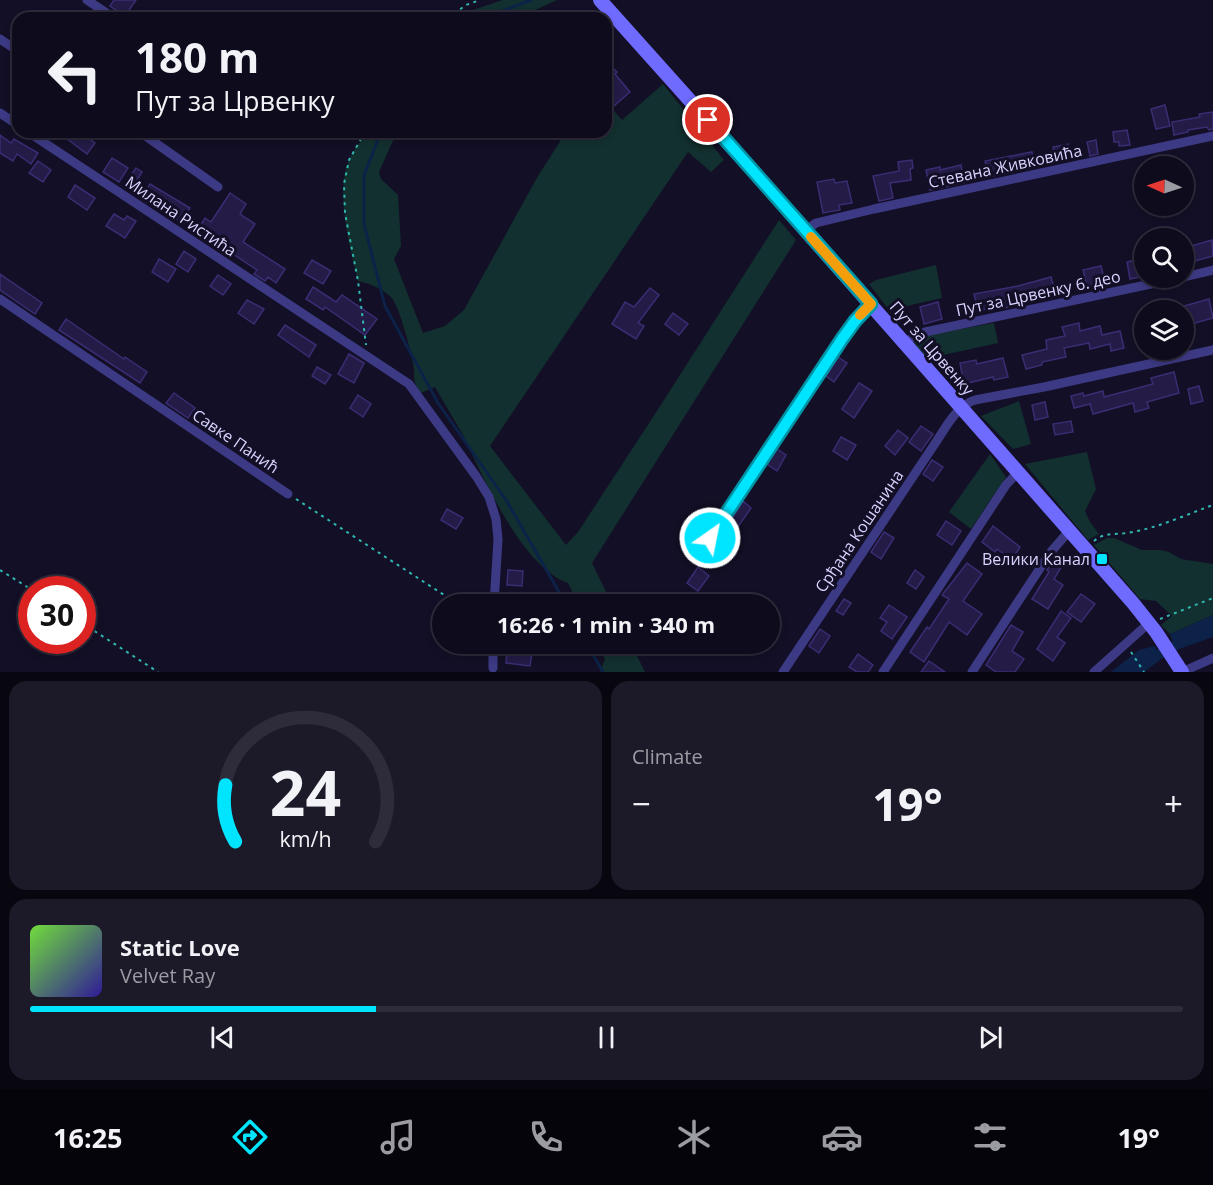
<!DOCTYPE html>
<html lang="en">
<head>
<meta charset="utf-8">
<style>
	:root { --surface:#0e0b1c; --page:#1c1929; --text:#f1f3f6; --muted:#9b9ba3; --line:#2e2b3b; --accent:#00e5ff }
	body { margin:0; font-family:"Open Sans",sans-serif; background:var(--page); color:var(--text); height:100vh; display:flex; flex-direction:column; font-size:22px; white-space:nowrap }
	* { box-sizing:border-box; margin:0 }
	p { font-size:20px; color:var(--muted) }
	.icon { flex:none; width:33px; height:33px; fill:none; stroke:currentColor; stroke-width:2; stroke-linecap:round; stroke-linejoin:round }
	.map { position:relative; height:672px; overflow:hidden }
	.side { display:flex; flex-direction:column; gap:9px; padding:9px; background:#08060f; flex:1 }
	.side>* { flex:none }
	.hud { position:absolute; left:12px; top:12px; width:600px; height:126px; border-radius:18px; box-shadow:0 3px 9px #0003,0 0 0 2px var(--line); background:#0e0b1c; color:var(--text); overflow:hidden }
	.needle { width:39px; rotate:273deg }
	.fabs { position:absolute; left:1134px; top:156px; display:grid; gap:12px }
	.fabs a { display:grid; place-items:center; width:60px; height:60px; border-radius:50%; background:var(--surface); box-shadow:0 3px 9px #0003,0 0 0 2px var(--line); font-size:30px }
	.speed { position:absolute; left:18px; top:576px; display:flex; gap:12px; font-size:30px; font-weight:700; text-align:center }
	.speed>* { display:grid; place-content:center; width:78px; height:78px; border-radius:50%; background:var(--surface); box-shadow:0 3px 9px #0003,0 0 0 2px var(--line); line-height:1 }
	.speed .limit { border:9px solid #d22; background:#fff; color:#111 }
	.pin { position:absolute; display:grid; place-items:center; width:51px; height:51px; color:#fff; margin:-26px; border:3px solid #fff; border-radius:50%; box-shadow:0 2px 6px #0007 }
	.me { position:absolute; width:66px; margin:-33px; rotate:33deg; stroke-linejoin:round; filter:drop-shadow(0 0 4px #0008) }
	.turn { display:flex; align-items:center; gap:21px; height:126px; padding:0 24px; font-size:27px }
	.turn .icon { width:78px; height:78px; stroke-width:2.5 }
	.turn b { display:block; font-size:42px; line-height:51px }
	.big { font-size:45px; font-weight:700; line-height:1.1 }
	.side .widget { flex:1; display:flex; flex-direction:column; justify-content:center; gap:9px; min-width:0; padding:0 21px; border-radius:18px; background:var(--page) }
	.side .dial { align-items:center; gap:0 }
	.dial svg { height:156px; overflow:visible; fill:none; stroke:var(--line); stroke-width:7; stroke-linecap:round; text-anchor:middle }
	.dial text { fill:var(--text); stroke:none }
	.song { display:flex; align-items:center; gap:18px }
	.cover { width:72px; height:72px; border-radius:9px; background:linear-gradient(135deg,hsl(100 70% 55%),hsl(250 70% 35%)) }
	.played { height:6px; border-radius:3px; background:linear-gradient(90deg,var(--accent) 30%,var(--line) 30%) }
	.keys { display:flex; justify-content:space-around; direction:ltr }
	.heat { display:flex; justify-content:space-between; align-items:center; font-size:33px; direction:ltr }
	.side .tiles { flex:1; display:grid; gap:9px; grid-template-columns:1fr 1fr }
	.widget:last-child { grid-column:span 2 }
	.trip { position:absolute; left:432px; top:594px; width:348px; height:60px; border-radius:30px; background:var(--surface); box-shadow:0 3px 9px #0003,0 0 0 2px var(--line); font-weight:700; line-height:60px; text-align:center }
	.tab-bar { display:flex; height:96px; justify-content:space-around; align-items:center; background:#06040b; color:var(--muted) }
	.tab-bar .icon { width:42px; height:42px }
	.tab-bar .current { color:var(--accent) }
	.tab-bar b { font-size:27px; color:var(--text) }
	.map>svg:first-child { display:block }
	.green { fill:#12302f }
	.water { fill:#0c2248 }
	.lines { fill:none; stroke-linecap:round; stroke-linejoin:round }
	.stream { stroke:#0c2248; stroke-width:3 }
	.canal { stroke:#0c2248; stroke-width:10 }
	.building { fill:#241b47; stroke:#3b2d73; stroke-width:1.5 }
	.path { stroke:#2fb8b0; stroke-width:2; stroke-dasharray:3 4.5; stroke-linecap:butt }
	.street { stroke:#3d3a85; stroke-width:9 }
	.secondary { stroke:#6f6bff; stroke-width:14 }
	.route-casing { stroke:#0095a6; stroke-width:15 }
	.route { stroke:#00e5ff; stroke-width:10 }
	.slow { stroke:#f59e0b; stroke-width:10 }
	.poi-dot { fill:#00e5ff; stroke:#130f26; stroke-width:2 }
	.labels { text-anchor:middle; stroke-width:6; stroke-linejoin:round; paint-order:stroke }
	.street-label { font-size:16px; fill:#d9d4ff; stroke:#130f26 }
	.poi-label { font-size:16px; fill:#d9d4ff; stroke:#130f26; text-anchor:end }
</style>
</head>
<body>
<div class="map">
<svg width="1213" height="672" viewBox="0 0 1213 672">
	<rect width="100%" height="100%" fill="#130f26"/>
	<g class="green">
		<polygon points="503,0 557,0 518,18 457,18 464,13"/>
		<path d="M663 84 724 160 711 172 688 152 490 446 566 545 578 532 655 414 779 220 796 240 592 563 612 604H578L568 583C522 567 483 477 463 435 454 419 444 403 435 387L421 393C411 380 416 378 413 363 410 349 400 307 391 297 381 288 371 284 358 281 350 248 335 192 349 160 353 150 361 141 367 132H397L379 172 381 179 398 195 401 246 394 259 423 333 445 326 464 310 538 176 566 132H606V102L622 120Z"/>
		<polygon points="936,265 942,298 889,310 869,284 876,280"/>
		<polygon points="994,323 998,343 934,357 924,356 912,341 934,334"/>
		<polygon points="1019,401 1031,444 1013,449 981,416"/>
		<polygon points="1087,452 1096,489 1085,511 1090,522 1099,534 1088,540 1025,464"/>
		<polygon points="990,454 1006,477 971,529 949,512"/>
		<polygon points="1107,538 1114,538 1142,550 1160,550 1169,552 1181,559 1213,564 1213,615 1170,634 1161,625 1172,616 1156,601 1140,599 1094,545"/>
		<polygon points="596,644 631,644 645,672 600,672 605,659"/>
	</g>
	<g class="water">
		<polygon points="1213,615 1213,637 1176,650 1170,634"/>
		<polygon points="1155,646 1160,660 1144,672 1111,672 1139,650"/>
	</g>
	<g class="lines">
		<g class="stream">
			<polyline points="485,18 531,0"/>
			<polyline points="381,132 364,175 364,224 385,306 438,403 506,500 566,604"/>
			<polyline points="587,644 603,672"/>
		</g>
		<polyline class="canal" points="1134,672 1154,657 1187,639"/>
	</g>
	<g class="building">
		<polygon points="114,0 136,0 125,16 110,6"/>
		<polygon points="606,62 617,72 615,74 630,92 614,106 606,96"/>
		<polygon points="1165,105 1170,126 1156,129 1151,109"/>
		<polygon points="1213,112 1213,129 1209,130 1207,127 1188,130 1188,132 1174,135 1172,122 1200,117 1199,114"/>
		<polygon points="1127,130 1130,145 1119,146 1119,142 1114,142 1113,132"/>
		<polygon points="70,132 79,132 95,143 87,154 66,138"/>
		<polygon points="0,135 11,143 14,139 38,153 31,164 17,154 13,161 0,153"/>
		<polygon points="1096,140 1098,154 1090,156 1087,142"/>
		<polygon points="1068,144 1072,158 1061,161 1060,155 1055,156 1053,147"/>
		<polygon points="1032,152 1035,167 989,177 985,161"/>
		<polygon points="112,158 128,168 119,182 103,172"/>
		<polygon points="912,160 913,168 910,169 911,180 890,183 893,198 879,201 873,176 899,171 898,162"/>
		<polygon points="38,161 51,170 43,182 29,173"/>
		<polygon points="961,165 964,183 930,190 926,170 940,167 940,170"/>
		<polygon points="136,168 142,172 136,182 129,178"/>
		<polygon points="834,179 835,183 847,181 852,203 839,205 840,210 823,213 817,182"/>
		<polygon points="150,184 190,208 181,222 163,210 162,212 141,199"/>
		<polygon points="75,185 95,198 87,210 68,197"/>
		<polygon points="230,193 246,204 240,214 255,224 243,242 285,269 276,283 268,277 265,281 254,274 257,270 230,252 233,247 219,236 213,246 197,236 201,230 199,228 205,218 211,222"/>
		<polygon points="114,214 124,220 127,216 136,221 125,238 106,226"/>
		<polygon points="1212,240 1213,256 1184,264 1184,248"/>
		<polygon points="184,251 196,259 188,272 176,264"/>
		<polygon points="1144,258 1144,276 1130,279 1127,262"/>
		<polygon points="159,259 176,269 168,282 152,272"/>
		<polygon points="312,260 331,271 323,284 304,273"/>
		<polygon points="1101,266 1105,282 1087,286 1083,270"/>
		<polygon points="0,274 42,303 35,314 0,290"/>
		<polygon points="218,275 231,284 223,295 210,286"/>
		<polygon points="1051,277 1056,295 1042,298 1041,292 1012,298 1014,306 999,309 998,306 978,311 974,294 1018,286"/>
		<polygon points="313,287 336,302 342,295 377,319 365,335 325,307 323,310 306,299"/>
		<polygon points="650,288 659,295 638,323 644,326 636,339 612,324 625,302 634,307"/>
		<polygon points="1209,299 1213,318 1184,326 1184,306"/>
		<polygon points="247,300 264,309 254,324 238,313"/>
		<polygon points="938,302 942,319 924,324 920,307"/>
		<polygon points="673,313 688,324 679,335 665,324"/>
		<polygon points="66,319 124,359 125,357 147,372 140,383 59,330"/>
		<polygon points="1079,323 1080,331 1100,326 1102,335 1120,331 1124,348 1111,351 1110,344 1090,349 1089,343 1064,348 1066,357 1042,362 1042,365 1026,369 1022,355 1047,349 1046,340 1065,336 1062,327"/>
		<polygon points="285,325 316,345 309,357 278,335"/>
		<polygon points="349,354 364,363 354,383 338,374"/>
		<polygon points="838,357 847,363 834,382 826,376"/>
		<polygon points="1003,358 1008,377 994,380 993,377 964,384 960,363 976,360 977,364"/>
		<polygon points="317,367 331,375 325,384 312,376"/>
		<polygon points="1174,372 1179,393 1147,402 1149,408 1135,412 1133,403 1093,414 1090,404 1074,408 1071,396 1083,393 1084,396 1103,391 1104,397 1153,384 1151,378"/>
		<polygon points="859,383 872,391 854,418 842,409"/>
		<polygon points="1199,386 1203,401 1191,404 1188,389"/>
		<polygon points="174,393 195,408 188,418 166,403"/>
		<polygon points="358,395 371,404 363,417 350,408"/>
		<polygon points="1045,402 1048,417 1035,420 1032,405"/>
		<polygon points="1071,421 1073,432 1055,435 1053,424"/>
		<polygon points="921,426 933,434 921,451 909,442"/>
		<polygon points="898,430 908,438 895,455 885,446"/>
		<polygon points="841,437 856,445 847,460 833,451"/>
		<polygon points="777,449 786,455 777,471 767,464"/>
		<polygon points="932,460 943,467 933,481 923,474"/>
		<polygon points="743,501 751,508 737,528 733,538 731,537 713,564 708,561 713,552 710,550 716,541 718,542"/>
		<polygon points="447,509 463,518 456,529 441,520"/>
		<polygon points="946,521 961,531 952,545 937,535"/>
		<polygon points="993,526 1020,547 1012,560 997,549 995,552 982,542"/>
		<polygon points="884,532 894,538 881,559 871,552"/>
		<polygon points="1053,561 1062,566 1054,579 1063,585 1048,609 1032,599 1049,572 1047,570"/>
		<polygon points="967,563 982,574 963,601 982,614 967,635 949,622 924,662 910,652 927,627 929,629 949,599 942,595"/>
		<polygon points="698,567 709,576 698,591 687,583"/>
		<polygon points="508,570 523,571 522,586 507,585"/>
		<polygon points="915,570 924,577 916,589 907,583"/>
		<polygon points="1081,594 1095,604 1081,622 1067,612"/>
		<polygon points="844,599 851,603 843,615 836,611"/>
		<polygon points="889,605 907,617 892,639 881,631 887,622 880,618"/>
		<polygon points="1061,611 1071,618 1057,637 1065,643 1053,661 1037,649"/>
		<polygon points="1011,625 1023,632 1012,651 1024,659 1015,672 996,672 986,665"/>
		<polygon points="820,629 830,636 819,653 809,646"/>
		<polygon points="507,651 532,653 530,666 506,663"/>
		<polygon points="858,654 873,665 868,672 857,672 849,667"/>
		<polygon points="929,661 945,672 921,672"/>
	</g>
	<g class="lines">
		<g class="path">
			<polyline points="448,18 466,5 480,0"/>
			<polyline points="365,132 349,160 344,184 345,213 358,281 366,345"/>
			<polyline points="296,499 458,604"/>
			<path d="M1094 541C1104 532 1114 535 1126 533 1156 529 1185 515 1213 505"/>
			<polyline points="0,570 32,590"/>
			<polyline points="1160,619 1213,598"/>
			<polyline points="82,623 158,672"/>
			<polyline points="1131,652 1144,672"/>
		</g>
		<g class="street">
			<polyline points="87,0 114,18"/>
			<polyline points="0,39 18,51"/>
			<polyline points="0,113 18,125"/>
			<polyline points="28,132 409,384 476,476 489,497 496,519 498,539 494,604"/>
			<polyline points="140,132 218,187"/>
			<polyline points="806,230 816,223 874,209 1213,136"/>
			<polyline points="1184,277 1213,270"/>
			<polyline points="0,299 288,494"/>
			<polyline points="905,343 916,335 925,332 1179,278"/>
			<polyline points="697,558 842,339 855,321 871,304"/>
			<polyline points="493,668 493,644"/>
			<path d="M783 672 934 445C945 429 956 406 975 400L1044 387 1213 350"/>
			<polyline points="883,672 1006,485 1018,472"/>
			<polyline points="972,672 1050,553 1069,531"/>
			<polyline points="1094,672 1149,623"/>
			<polyline points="1182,672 1213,658"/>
		</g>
		<polyline class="secondary" points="600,0 754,172 1133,603 1156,632 1182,672"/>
	</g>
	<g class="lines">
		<g class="route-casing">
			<polyline id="route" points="708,120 871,304 855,321 842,339 710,538"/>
		</g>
		<use href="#route" class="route"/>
		<polyline class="slow" points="811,237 871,304 860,315"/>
	</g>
	<rect class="poi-dot" x="1096" y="553" width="12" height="12" rx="3"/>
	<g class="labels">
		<g class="street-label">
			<text transform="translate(1005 166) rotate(-12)" y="6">Стевана Живковића</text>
			<text transform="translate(181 216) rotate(34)" y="6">Милана Ристића</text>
			<text transform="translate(1038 293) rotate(-12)" y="6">Пут за Црвенку 6. део</text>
			<text transform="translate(932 348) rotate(49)" y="6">Пут за Црвенку</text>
			<text transform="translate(236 441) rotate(34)" y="6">Савке Панић</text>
			<text transform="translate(859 531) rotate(-56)" y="6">Срђана Кошанина</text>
		</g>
		<g class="poi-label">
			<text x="1090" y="565">Велики Канал</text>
		</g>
	</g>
</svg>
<div class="fabs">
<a><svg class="needle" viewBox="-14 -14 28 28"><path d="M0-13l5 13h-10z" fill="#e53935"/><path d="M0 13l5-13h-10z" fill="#9b9ba3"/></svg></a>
<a><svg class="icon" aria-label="search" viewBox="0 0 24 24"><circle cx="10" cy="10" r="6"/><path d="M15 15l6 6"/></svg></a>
<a><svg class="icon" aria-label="layers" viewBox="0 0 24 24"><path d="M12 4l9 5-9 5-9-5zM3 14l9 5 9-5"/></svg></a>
</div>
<div class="speed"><div class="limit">30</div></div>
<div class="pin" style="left:708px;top:120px;background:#d93025"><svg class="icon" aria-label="arrive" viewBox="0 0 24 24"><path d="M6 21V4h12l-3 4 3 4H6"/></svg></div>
<svg class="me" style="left:710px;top:538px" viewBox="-20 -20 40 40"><circle r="17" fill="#00e5ff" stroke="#fff" stroke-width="3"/><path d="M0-11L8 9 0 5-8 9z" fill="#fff"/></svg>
<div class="trip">16:26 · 1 min · 340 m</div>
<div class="hud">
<div class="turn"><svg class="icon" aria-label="left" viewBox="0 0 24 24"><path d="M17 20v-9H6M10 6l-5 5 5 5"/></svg><div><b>180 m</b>Пут за Црвенку</div></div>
</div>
</div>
<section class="side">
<div class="tiles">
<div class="widget dial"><svg viewBox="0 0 100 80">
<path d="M14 69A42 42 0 1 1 86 69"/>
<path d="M14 69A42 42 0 0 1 9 40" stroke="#00e5ff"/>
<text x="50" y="56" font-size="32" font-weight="700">24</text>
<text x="50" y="72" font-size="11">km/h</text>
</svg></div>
<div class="widget"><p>Climate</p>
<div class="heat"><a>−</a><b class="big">19°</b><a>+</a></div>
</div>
<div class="widget">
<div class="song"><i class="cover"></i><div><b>Static Love</b><p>Velvet Ray</p></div></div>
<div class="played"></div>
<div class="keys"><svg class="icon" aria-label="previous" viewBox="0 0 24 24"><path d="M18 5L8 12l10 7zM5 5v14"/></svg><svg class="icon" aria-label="pause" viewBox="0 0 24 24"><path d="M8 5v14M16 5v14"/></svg><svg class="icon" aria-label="next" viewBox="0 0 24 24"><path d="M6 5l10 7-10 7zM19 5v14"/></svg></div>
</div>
</div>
</section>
<nav class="tab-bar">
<b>16:25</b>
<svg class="icon current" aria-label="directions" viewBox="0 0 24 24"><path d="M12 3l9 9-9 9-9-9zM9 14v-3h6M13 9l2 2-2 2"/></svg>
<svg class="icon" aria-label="music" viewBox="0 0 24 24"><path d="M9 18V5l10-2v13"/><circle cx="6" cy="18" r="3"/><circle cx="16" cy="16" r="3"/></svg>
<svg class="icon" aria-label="phone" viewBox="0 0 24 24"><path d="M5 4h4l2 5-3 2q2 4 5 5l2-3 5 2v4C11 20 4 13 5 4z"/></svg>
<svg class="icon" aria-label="climate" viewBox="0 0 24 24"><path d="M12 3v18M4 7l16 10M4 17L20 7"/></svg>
<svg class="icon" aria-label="car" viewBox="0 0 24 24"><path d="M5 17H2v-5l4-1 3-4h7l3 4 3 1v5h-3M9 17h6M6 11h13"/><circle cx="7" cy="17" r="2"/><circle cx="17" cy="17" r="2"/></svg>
<svg class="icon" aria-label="filters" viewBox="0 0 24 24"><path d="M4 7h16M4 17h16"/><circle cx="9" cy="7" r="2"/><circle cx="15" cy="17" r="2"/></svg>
<b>19°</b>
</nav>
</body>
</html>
